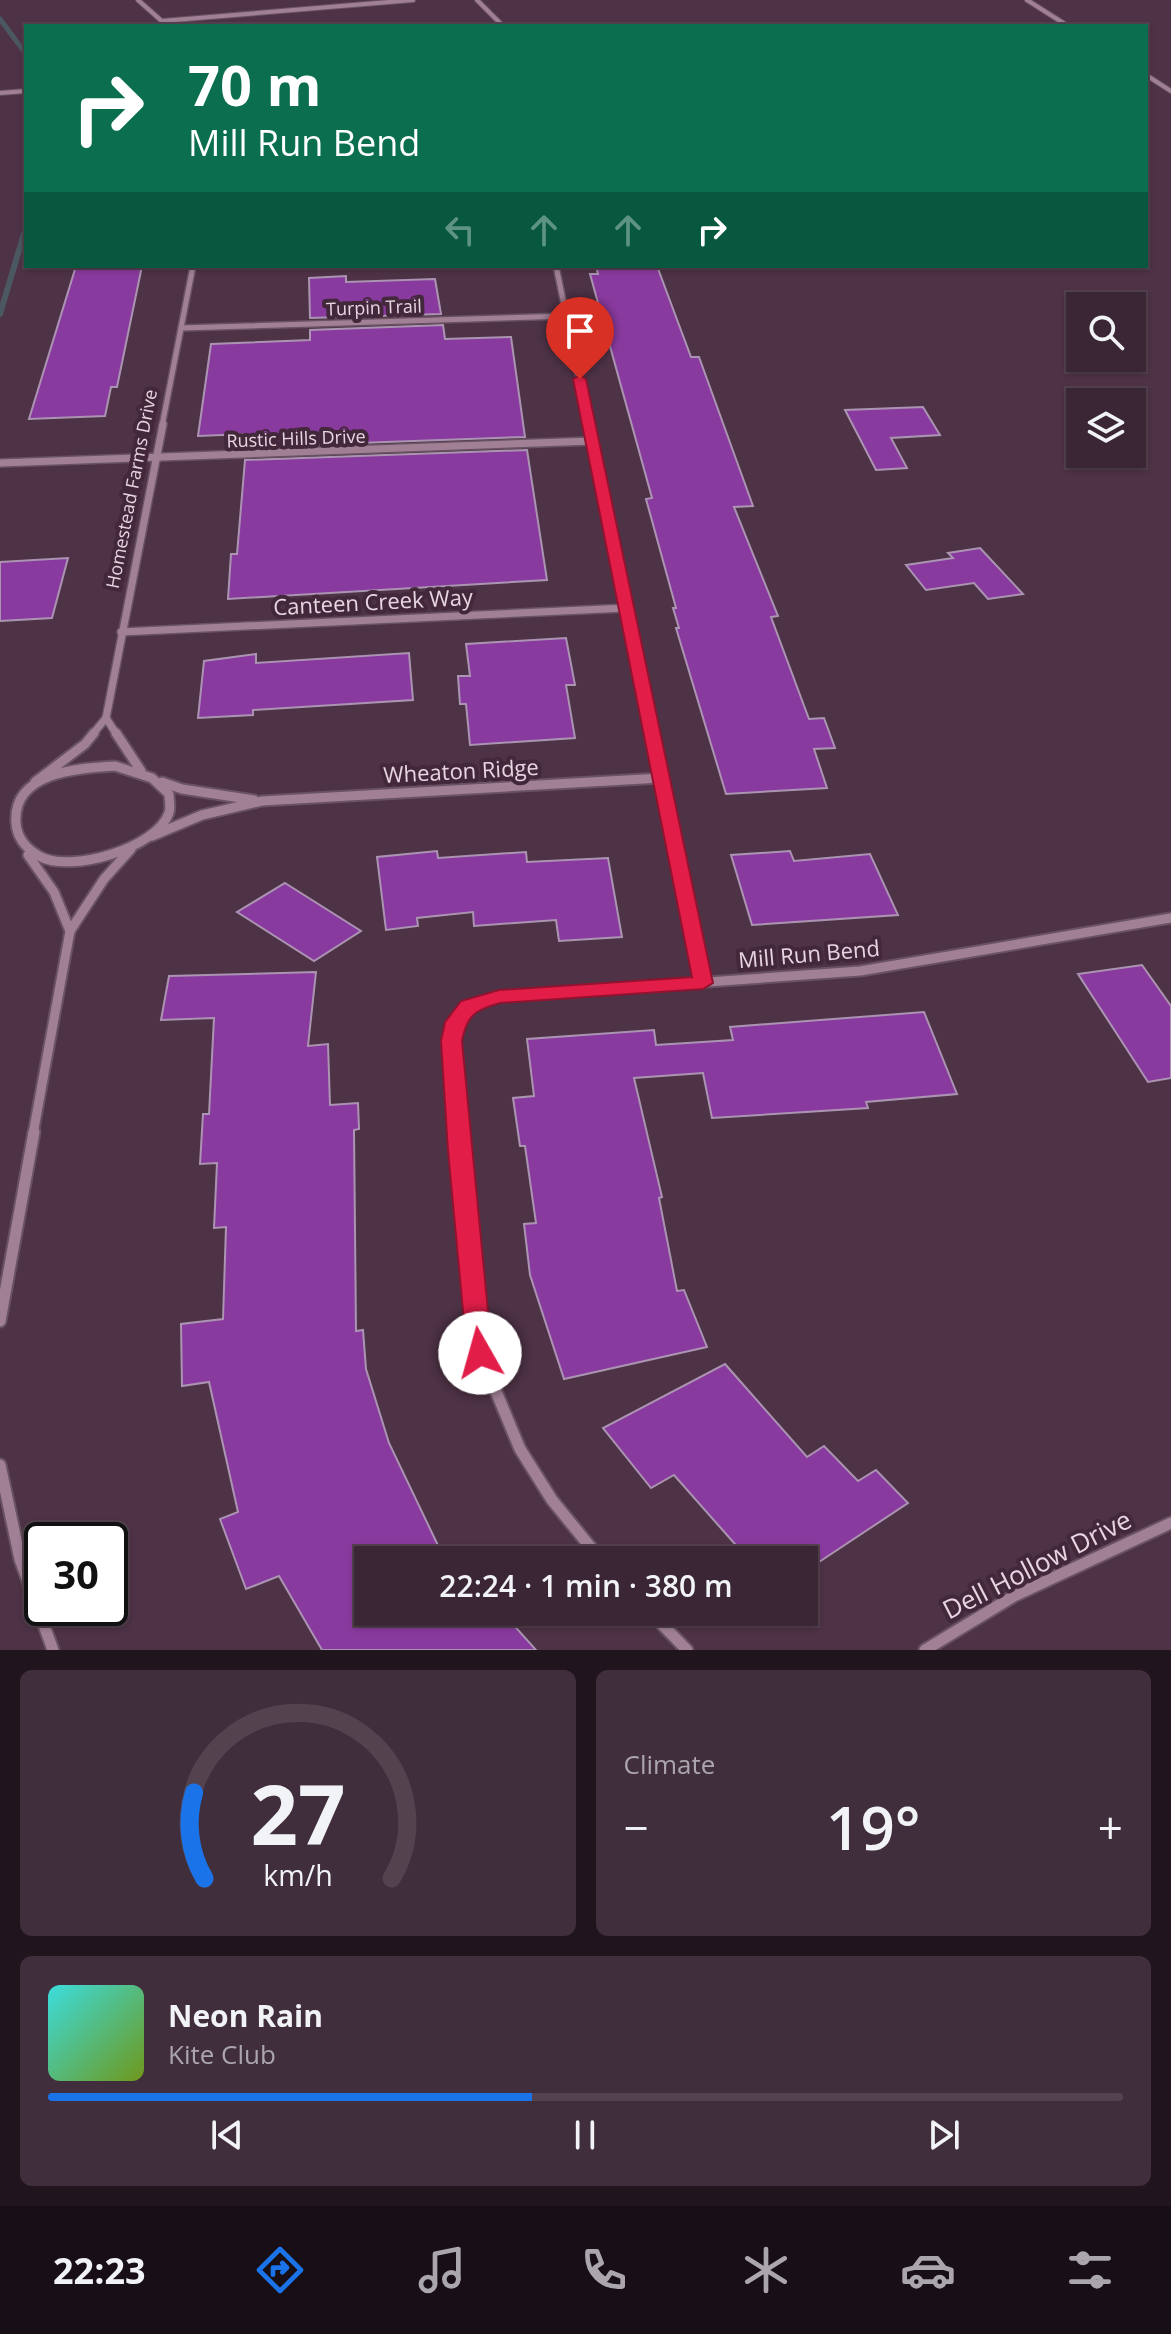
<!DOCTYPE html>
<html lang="en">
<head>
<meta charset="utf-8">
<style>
	:root { --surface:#3a2634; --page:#412e3c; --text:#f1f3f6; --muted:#aba5ac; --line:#54434f; --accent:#1a73e8 }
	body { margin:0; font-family:"Open Sans",sans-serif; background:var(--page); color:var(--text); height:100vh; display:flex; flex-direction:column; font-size:30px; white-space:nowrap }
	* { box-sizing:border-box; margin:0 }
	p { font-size:26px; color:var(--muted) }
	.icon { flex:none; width:44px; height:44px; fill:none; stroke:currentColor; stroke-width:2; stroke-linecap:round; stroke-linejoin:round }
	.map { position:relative; height:1650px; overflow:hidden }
	.panel { display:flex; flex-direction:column; gap:20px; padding:20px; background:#20151d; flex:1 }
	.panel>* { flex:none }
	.guide { position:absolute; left:24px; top:24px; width:1124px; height:244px; border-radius:0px; box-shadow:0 2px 6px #0004,0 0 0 2px var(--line); background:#0b6e4f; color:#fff; overflow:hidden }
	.controls { position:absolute; left:1066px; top:292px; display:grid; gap:16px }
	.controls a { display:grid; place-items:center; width:80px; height:80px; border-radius:0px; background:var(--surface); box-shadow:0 2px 6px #0004,0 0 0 2px var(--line); font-size:40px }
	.speed { position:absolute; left:24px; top:1522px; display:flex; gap:16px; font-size:40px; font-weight:700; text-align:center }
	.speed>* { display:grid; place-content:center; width:104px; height:104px; border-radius:50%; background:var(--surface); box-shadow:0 2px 6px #0004,0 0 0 2px var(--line); line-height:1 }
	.speed .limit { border:4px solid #111; border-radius:12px; background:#fff; color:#111 }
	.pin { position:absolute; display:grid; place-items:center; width:68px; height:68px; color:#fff; margin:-82px -34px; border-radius:50% 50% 50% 0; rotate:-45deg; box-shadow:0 0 8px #0007 }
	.pin .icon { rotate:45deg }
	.me { position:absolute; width:88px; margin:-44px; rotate:353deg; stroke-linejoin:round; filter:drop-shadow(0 0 6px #0008) }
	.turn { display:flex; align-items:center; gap:28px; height:168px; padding:0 32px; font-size:36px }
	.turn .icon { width:104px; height:104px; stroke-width:2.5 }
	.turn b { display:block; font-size:56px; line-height:68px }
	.lanes { display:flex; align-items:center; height:76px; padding:0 32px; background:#0003; justify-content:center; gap:40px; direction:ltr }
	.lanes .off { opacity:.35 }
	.big { font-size:60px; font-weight:600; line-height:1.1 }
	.panel .widget { flex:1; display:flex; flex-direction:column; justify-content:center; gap:12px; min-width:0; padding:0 28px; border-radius:12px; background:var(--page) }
	.panel .dial { align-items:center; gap:0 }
	.dial svg { height:208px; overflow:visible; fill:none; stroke:var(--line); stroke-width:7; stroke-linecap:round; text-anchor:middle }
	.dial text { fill:var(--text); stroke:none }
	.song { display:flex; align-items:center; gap:24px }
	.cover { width:96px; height:96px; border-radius:12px; background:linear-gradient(135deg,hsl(180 70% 55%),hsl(80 70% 35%)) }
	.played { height:8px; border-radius:4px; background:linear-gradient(90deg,var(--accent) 45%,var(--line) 45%) }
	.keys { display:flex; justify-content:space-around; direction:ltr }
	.heat { display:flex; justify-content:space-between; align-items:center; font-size:44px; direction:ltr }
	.panel .tiles { flex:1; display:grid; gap:20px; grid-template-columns:1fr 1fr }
	.widget:last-child { grid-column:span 2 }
	.trip { position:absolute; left:354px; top:1546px; width:464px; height:80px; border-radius:0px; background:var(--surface); box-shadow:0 2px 6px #0004,0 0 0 2px var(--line); font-weight:600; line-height:80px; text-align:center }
	.tabs { display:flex; height:128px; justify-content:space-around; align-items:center; background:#170f15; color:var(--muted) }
	.tabs .icon { width:56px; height:56px }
	.tabs .on { color:var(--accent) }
	.tabs b { font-size:36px; color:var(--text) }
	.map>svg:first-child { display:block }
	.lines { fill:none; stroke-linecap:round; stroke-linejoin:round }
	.stream-far1 { stroke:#4c5861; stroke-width:5 }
	.stream { stroke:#4c5861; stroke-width:6 }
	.building { fill:#893a9e; stroke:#ab94b2; stroke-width:2 }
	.street-far4-casing { stroke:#695262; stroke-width:6 }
	.street-far3-casing { stroke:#695262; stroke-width:8 }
	.street-far2-casing { stroke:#695262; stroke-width:10 }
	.street-far1-casing { stroke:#695262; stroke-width:13 }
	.street-casing { stroke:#695262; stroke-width:15 }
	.street-far4 { stroke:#a18096; stroke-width:4 }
	.street-far3 { stroke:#a18096; stroke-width:5 }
	.street-far2 { stroke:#a18096; stroke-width:7 }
	.street-far1 { stroke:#a18096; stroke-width:9 }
	.street { stroke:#a18096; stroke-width:11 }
	.route { fill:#e11d48; stroke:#92132f; stroke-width:2 }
	.labels { text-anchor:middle; stroke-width:8; stroke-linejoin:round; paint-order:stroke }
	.far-street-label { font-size:18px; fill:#e7d5e1; stroke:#43283b }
	.street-label { font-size:22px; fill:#e7d5e1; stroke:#43283b }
	.near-street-label { font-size:26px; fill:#e7d5e1; stroke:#43283b }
</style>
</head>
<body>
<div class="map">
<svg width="1171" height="1650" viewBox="0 0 1171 1650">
	<rect width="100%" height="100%" fill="#4e3246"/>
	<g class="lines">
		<polyline class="stream-far1" points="0,19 26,54"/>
		<polyline class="stream" points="0,314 26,227"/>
	</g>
	<g class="building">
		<polygon points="76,266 142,266 117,387 111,387 105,416 29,419"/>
		<polygon points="596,266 657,266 691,357 699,357 753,506 734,507 778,616 771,617 809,719 824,718 835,748 814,749 827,788 726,794 676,628 679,628 673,608 676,608 646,499 652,498 590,274 598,274"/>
		<polygon points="346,276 346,282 435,279 441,314 310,318 309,278"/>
		<polygon points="443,325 445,339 511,337 525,437 246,447 247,434 198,436 211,344 310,340 310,330"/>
		<polygon points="923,407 940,435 891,438 907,468 876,470 845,410"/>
		<polygon points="527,450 547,580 228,599 231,554 237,554 245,460"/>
		<polygon points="980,548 1023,594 988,599 974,583 926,590 906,565 953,558 948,553"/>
		<polygon points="68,558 52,618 0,621 0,562"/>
		<polygon points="566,638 575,685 566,685 575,738 470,745 466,704 460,704 458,676 470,676 466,644"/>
		<polygon points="409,653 413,700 253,710 253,715 198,718 204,661 256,654 256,663"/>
		<polygon points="437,851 438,858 526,852 527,862 608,858 622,937 559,941 556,920 474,926 473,912 417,918 418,926 386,930 377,857"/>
		<polygon points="790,851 794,861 870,854 898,915 752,925 731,855"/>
		<polygon points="285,883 361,931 314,961 237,912"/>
		<polygon points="1142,965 1171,1006 1171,1078 1148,1082 1078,974"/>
		<polygon points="316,972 308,1046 328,1044 330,1105 358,1103 359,1129 354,1130 356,1331 363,1330 366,1369 389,1443 445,1560 368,1560 368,1612 502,1612 536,1650 322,1650 279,1576 246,1589 220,1519 238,1512 209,1382 182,1386 181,1324 223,1319 226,1227 214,1228 217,1163 200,1164 203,1114 209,1114 214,1018 161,1020 169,976"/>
		<polygon points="924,1012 957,1094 866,1102 868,1108 712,1118 703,1073 634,1078 662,1197 659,1198 677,1291 684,1290 707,1347 564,1379 530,1275 524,1224 536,1223 525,1146 520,1146 513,1098 534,1096 527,1039 654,1030 656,1045 733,1040 730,1027"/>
		<polygon points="725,1364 807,1457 824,1446 858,1481 876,1470 908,1503 804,1572 804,1560 749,1560 674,1475 651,1488 603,1428"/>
	</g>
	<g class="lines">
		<g class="street-far4-casing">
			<g id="street-far4">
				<polyline points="138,0 164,23"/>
				<polyline points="477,0 503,26"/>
				<polyline points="1027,0 1068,26"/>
				<polyline points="162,21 413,0"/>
				<polyline points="1146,75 1171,91"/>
				<polyline points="0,93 26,91"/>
			</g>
		</g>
		<g class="street-far3-casing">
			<g id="street-far3">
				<polyline points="556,266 589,426"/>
				<polyline points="181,328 568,316"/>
				<polyline points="162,426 193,266"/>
			</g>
		</g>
		<g class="street-far2-casing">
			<g id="street-far2">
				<polyline points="588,424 652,735"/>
				<polyline points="0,463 592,441"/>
				<polyline points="121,632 626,608"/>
				<polyline points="106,718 117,735"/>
				<polyline points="92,735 106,718 163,424"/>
			</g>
		</g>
		<g class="street-far1-casing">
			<g id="street-far1">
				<polyline points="116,733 141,771"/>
				<polyline points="652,733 703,983"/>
				<path d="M115 766 152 778 169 794C169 799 171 808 169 813 157 848 70 874 39 856 27 849 17 838 16 823 12 772 79 768 115 766Z"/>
				<polyline points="35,782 85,744 94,733"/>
				<polyline points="162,782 182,789 254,800"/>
				<polyline points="152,836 202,815 262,801 661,778"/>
				<polyline points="28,855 54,892 70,931"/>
				<polyline points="33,1134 70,931 104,879 131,849"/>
				<path d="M458 1134C455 1091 442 1043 468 1005L499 997 860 971 1171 918"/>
			</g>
		</g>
		<g class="street-casing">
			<g id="street">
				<polyline points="458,1132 480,1353 520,1449 552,1500 601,1560"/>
				<polyline points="0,1321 34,1132"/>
				<polyline points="0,1465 20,1559 53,1650"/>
				<polyline points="650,1612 687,1650"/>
				<polyline points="925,1650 1014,1596 1171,1523"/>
			</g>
		</g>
		<use href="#street-far4" class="street-far4"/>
		<use href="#street-far3" class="street-far3"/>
		<use href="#street-far2" class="street-far2"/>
		<use href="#street-far1" class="street-far1"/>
		<use href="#street" class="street"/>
	</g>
	<path class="route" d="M580 375 586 379 713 983 703 989 500 1003C475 1010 467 1015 462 1041L492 1353 488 1360 480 1363 471 1360 467 1353 448 1151 441 1041 445 1022 461 1001 499 990 692 977 573 379Z"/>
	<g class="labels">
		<g class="far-street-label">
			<text transform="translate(374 308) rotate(-2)" y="6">Turpin Trail</text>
			<text transform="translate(296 439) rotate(-2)" y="6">Rustic Hills Drive</text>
			<text transform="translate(132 489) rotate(-79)" y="6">Homestead Farms Drive</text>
		</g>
		<g class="street-label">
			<text transform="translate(373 602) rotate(-3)" y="8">Canteen Creek Way</text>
			<text transform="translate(461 771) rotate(-3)" y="8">Wheaton Ridge</text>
			<text transform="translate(809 954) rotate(-5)" y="8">Mill Run Bend</text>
		</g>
		<g class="near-street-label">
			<text transform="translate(1037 1565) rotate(-27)" y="9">Dell Hollow Drive</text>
		</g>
	</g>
</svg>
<div class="controls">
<a><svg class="icon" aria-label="search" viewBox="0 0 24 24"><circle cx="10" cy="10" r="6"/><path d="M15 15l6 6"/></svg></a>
<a><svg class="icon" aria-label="layers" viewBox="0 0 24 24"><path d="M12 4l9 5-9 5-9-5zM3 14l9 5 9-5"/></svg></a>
</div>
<div class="speed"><div class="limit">30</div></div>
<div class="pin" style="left:580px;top:379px;background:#d93025"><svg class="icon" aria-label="arrive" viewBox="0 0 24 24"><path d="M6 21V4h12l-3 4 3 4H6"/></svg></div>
<svg class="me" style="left:480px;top:1353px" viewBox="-20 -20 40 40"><circle r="19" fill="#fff"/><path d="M0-13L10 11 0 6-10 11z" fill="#e11d48"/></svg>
<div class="trip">22:24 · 1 min · 380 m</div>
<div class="guide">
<div class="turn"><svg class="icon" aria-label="right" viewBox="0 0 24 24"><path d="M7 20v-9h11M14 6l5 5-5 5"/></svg><div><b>70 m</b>Mill Run Bend</div></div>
<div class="lanes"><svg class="icon off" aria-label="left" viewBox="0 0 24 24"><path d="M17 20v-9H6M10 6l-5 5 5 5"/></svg><svg class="icon off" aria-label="ahead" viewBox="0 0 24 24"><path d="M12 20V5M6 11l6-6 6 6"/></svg><svg class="icon off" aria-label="ahead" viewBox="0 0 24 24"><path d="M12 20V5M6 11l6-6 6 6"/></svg><svg class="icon" aria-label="right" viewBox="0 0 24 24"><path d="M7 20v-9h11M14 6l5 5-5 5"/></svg></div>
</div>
</div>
<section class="panel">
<div class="tiles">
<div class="widget dial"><svg viewBox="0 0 100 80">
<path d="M14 69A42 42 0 1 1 86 69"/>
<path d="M14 69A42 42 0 0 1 10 36" stroke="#1a73e8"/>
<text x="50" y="56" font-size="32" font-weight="700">27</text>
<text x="50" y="72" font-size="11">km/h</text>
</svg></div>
<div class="widget"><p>Climate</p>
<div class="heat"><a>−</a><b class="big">19°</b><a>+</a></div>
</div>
<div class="widget">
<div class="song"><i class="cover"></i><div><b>Neon Rain</b><p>Kite Club</p></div></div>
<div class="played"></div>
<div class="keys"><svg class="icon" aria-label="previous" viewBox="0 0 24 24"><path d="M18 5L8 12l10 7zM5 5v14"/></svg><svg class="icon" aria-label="pause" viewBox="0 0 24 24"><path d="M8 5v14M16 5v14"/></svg><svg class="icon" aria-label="next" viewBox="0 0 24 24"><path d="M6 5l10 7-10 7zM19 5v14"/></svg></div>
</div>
</div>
</section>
<nav class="tabs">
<b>22:23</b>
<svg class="icon on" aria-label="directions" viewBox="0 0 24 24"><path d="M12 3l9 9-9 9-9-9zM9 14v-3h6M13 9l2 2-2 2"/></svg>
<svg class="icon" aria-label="music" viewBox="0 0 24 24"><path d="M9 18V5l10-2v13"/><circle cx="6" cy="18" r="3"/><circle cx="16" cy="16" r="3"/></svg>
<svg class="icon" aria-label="phone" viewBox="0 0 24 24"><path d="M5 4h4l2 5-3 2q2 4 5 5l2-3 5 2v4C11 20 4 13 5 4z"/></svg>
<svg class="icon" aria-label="climate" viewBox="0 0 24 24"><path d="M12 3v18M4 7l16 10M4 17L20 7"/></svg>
<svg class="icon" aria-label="car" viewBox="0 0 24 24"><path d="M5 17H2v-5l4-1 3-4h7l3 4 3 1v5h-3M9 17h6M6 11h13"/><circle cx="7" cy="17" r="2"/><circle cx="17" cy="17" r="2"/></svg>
<svg class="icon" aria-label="filters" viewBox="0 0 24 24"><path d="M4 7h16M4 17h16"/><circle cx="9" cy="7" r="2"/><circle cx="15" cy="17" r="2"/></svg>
</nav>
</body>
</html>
